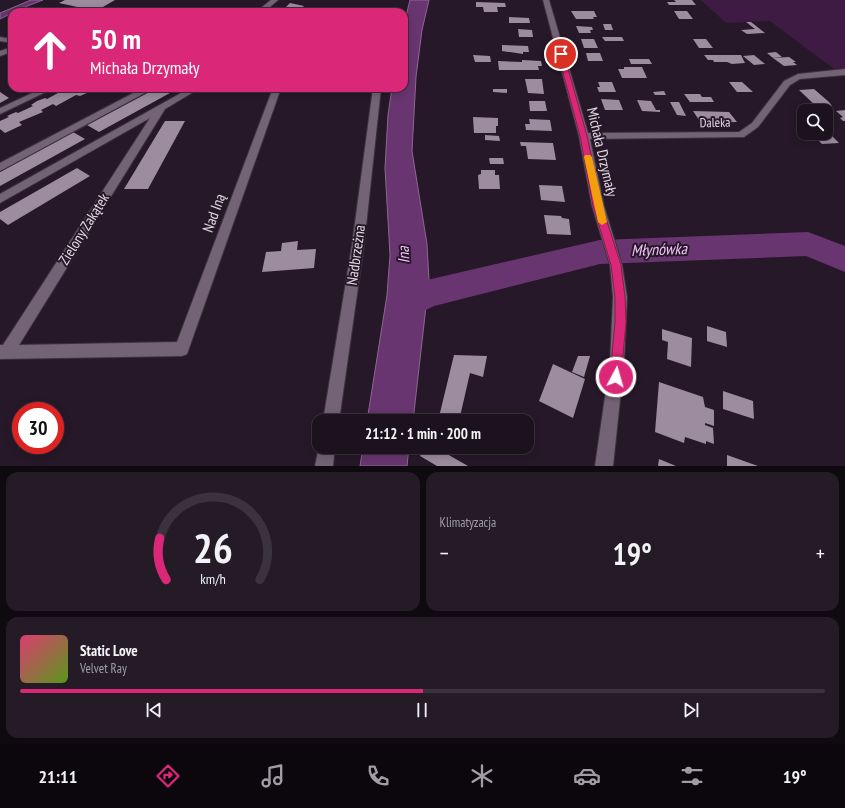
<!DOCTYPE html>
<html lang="pl">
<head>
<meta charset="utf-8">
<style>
	:root { --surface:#1c121e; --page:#251b27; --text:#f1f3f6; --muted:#a09ea4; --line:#3a323c; --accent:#db2777 }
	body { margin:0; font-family:"PT Sans Narrow",sans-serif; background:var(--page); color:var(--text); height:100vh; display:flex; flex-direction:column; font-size:15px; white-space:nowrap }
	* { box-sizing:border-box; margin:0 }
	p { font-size:13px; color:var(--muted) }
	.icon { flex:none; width:22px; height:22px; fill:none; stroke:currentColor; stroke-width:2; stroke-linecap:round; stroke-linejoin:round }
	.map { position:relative; height:466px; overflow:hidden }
	.sheet { display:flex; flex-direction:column; gap:6px; padding:6px; background:#0f0a10; flex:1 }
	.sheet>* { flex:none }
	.guide { position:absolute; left:8px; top:8px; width:400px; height:84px; border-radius:12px; box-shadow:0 2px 10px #0003,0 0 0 1px var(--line); background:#db2777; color:#fff; overflow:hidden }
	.buttons { position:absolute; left:797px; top:104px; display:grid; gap:8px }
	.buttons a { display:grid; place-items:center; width:36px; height:36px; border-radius:8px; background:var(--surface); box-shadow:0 2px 10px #0003,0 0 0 1px var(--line); font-size:20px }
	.speed { position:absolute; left:12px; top:402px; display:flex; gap:8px; font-size:20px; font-weight:700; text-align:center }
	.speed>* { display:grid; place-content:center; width:52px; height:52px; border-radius:50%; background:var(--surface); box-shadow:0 2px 10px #0003,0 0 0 1px var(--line); line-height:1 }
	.speed .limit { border:6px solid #d22; background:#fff; color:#111 }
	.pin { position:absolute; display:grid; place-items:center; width:34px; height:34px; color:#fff; margin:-17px; border:2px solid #fff; border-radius:50%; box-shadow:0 1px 4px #0007 }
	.me { position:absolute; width:44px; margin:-22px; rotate:6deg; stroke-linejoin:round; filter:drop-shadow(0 0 3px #0008) }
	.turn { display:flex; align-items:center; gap:14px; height:84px; padding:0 16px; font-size:18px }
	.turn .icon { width:52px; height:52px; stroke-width:2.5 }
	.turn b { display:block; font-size:28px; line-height:34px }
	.big { font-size:30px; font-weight:800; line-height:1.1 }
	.sheet .widget { flex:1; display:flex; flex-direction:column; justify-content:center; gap:6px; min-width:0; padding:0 14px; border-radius:12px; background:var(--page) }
	.sheet .dial { align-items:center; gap:0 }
	.dial svg { height:104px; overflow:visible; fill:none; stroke:var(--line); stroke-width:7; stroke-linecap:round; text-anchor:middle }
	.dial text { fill:var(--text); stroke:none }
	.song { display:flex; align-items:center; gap:12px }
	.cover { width:48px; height:48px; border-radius:6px; background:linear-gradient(135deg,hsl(340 70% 55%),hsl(90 70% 35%)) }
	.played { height:4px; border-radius:2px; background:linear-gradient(90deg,var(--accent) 50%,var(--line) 50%) }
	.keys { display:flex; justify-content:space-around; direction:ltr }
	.heat { display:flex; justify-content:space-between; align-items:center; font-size:22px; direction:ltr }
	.sheet .tiles { flex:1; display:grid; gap:6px; grid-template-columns:1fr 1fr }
	.widget:last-child { grid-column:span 2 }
	.trip { position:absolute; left:312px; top:414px; width:222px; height:40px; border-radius:12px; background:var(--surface); box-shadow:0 2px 10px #0003,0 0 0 1px var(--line); font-weight:800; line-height:40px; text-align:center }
	.menu { display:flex; height:64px; justify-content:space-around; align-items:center; background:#0b070c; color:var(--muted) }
	.menu .icon { width:28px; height:28px }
	.menu .current { color:var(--accent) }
	.menu b { font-size:18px; color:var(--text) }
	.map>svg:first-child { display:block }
	.green { fill:#3e1b43 }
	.water { fill:#693570; stroke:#8d6692 }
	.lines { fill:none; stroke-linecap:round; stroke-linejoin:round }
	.river { fill:#693570; fill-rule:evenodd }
	.building { fill:#9d8b9f }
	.street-casing { stroke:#3d333f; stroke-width:2 }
	.street { fill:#746276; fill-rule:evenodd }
	.route { fill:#db2777; stroke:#8e194d }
	.slow { fill:#f59e0b }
	.labels { text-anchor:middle; stroke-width:4; stroke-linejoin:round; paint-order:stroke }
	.far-street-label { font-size:13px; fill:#e2d8e3; stroke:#261828 }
	.street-label { font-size:15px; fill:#e2d8e3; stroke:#261828 }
	.water-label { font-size:16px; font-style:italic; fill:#f1c3f6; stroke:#261828 }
</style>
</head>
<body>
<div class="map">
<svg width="845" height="466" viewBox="0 0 845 466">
	<rect width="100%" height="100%" fill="#261828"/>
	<polygon class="green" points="701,0 845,0 845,68 834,69 770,21 726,23"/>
	<g class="water">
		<polygon points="31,0 43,0 12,12 12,13 0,19 0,13"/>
		<polygon points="410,0 429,0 422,30 416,77 412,151 427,244 429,280 413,421 367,421 387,295 390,255 385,168 388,115 392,88 404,88 404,24"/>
		<polygon points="363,447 409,447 407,466 360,466"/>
	</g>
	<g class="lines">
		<polygon class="river" points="808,232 845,246 845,272 806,256 600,264 434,306 405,320 393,315 388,305 393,295 427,280 600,240"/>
	</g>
	<g class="building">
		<polygon points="65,0 115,0 96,11 59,3"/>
		<polygon points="674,0 692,0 696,5 669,5 667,2 676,2"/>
		<polygon points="476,2 505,3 506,7 497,7 498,12 484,12 483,7 476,7"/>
		<polygon points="290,3 304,6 298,11 284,9"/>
		<polygon points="571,11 594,11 597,17 593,17 594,19 576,19"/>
		<polygon points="674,11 687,11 693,19 679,19"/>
		<polygon points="509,17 529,18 530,23 509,23"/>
		<polygon points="746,22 751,22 765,33 747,34 741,30 755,29"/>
		<polygon points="603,24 611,24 613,30 605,30"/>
		<polygon points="576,26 592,27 593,30 590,30 591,33 579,33"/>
		<polygon points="518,29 532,30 533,37 519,37"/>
		<polygon points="602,37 622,37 624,41 605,41"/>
		<polygon points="581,39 594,39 598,48 584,48"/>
		<polygon points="693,39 706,39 713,48 699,48"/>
		<polygon points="502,45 528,46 529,52 523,52 523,54 502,51"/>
		<polygon points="776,52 782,57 773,58 767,53"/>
		<polygon points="586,53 600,53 603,61 588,61"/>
		<polygon points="473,55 490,56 491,62 475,62"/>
		<polygon points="704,55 741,55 745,63 732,64 727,62 714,62 713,60 708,60"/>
		<polygon points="754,55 765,64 754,65 743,56"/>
		<polygon points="789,57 796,62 793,62 797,65 784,66 773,58"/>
		<polygon points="629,59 649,59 652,64 631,64"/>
		<polygon points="522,60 541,61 542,66 538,66 539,70 499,70 498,61 522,62"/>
		<polygon points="624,67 642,67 647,78 622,78 618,69 624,69"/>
		<polygon points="525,79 542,79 544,94 528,93"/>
		<polygon points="598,82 612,82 616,92 599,92 597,87 600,87"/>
		<polygon points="729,82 742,82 753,92 737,92"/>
		<polygon points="67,88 91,88 94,90 80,96 76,95 56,106 53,104 41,110 43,112 19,122 22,125 5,133 0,129 0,121 9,117 7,116 16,112 18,113 33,106 31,105 37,101 45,98 47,99"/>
		<polygon points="157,88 179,88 99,132 87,125"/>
		<polygon points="493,89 507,89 507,93 493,92"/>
		<polygon points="814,89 829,102 832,106 817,107 799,90"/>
		<polygon points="664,91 666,95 655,95 653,92"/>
		<polygon points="0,92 9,98 0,103"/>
		<polygon points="684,94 700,94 702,97 711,97 714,102 690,102"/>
		<polygon points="601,99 619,100 623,110 605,110"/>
		<polygon points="637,100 651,101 656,110 660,110 660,112 642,111"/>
		<polygon points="529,101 545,101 547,111 530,111"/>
		<polygon points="670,102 679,102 686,116 677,115"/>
		<polygon points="845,110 845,121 843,121 840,118 843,117 836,111"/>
		<polygon points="693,111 729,112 737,122 701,123"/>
		<polygon points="473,117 498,118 498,126 496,126 496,133 474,133"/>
		<polygon points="529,119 550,120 552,131 526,130 525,124 530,124"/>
		<polygon points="165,121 185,121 154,178 149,178 154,178 148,189 124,189"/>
		<polygon points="73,132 85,139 0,186 0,172"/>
		<polygon points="826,132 830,132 833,135 831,135 839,143 822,144 811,133 826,133"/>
		<polygon points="485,135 499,136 500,141 485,140"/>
		<polygon points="520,142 553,143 556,160 528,159 526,146 521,146"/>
		<polygon points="489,158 503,158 504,164 490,164"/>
		<polygon points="77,168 90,176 8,225 0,219 0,212"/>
		<polygon points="481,170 495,170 495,175 499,175 500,189 479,189 478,175 481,174"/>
		<polygon points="539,185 562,186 565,202 541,200"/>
		<polygon points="544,215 561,216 562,218 569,219 571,235 547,234"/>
		<polygon points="298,241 297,250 316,249 314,268 262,272 266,252 281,251 282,243"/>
		<polygon points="707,326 726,332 727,347 707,341"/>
		<polygon points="662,329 692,338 691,367 667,359 668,342 662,340"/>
		<polygon points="454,355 487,356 483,377 470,373 459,421 438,421"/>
		<polygon points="578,356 590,356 584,377 572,372"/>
		<polygon points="553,364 585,379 573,418 539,401"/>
		<polygon points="659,382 703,397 705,407 714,410 714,426 705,423 705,425 713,428 714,444 706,441 706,444 685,437 684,443 655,432"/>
		<polygon points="723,391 753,401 754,419 723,409"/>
		<polygon points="424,447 450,447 447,454 468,466 437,466 420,456"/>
		<polygon points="727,455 758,466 727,466"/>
		<polygon points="659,459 676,466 658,466"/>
	</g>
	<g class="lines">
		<g class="street-casing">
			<g id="street">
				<polygon points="271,0 278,0 264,12 256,12"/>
				<polygon points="543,0 549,0 588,133 739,132 752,123 784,81 798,74 845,69 845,75 800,79 790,85 758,127 744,137 590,139 604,206 622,265 627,297 624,362 613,466 595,466 610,362 613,297 610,265 592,206 579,136"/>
				<polygon points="0,37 12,39 12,43 0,41"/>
				<polygon points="12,47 12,52 0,56 0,51"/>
				<polygon points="43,88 54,88 0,114 0,108"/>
				<polygon points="143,88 154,88 0,171 0,163"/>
				<polygon points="190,88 200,88 165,109 19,345 177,342 273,88 281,88 187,354 182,356 0,359 0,345 3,345 150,118 0,203 0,194"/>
				<polygon points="373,88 381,88 364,245 339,421 323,421 352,245"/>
				<polygon points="319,446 335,447 333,466 315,466"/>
			</g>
		</g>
		<use href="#street" class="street"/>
	</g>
	<polygon class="route" points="561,52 564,54 587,136 602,206 621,265 625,297 626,322 621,377 620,381 616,382 612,381 610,377 615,322 615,297 611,265 593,206 580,136 558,54"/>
	<polygon class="slow" points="585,155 590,155 592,157 607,222 602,225 598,222 584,157"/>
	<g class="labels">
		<g class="far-street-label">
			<text transform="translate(715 122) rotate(-1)" y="5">Daleka</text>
		</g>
		<g class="street-label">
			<text transform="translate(602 152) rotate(77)" y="5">Michała Drzymały</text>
			<text transform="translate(214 213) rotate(-70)" y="5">Nad Iną</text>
			<text transform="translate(84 229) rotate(-58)" y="5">Zielony Zakątek</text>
			<text transform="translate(356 255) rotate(-82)" y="5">Nadbrzeżna</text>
		</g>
		<g class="water-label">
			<text transform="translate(659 249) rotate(-2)" y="6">Młynówka</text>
			<text transform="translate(403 255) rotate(-93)" y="6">Ina</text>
		</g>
	</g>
</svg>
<div class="buttons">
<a><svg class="icon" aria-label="search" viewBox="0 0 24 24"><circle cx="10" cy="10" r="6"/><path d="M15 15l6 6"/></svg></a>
</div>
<div class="speed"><div class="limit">30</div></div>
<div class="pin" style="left:561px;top:54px;background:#d93025"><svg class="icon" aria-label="arrive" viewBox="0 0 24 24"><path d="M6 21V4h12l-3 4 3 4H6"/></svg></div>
<svg class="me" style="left:616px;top:377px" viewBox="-20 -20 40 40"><circle r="17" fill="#db2777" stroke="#fff" stroke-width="3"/><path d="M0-11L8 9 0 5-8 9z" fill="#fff"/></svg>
<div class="trip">21:12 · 1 min · 200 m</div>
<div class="guide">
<div class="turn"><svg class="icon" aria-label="ahead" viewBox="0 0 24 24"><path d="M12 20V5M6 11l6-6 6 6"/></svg><div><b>50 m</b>Michała Drzymały</div></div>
</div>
</div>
<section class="sheet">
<div class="tiles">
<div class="widget dial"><svg viewBox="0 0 100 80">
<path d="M14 69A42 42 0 1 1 86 69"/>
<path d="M14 69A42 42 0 0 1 9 37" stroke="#db2777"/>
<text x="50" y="56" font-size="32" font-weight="700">26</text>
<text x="50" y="72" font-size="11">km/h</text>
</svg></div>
<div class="widget"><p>Klimatyzacja</p>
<div class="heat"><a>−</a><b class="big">19°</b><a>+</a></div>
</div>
<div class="widget">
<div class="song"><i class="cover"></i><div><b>Static Love</b><p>Velvet Ray</p></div></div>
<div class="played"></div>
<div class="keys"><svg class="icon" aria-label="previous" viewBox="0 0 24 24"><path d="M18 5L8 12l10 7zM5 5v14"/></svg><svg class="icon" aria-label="pause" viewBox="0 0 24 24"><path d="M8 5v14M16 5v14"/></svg><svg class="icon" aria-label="next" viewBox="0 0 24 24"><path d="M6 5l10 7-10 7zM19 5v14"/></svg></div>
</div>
</div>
</section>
<nav class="menu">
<b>21:11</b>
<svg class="icon current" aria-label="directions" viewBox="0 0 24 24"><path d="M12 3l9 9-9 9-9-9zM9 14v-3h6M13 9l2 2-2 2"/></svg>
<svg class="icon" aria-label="music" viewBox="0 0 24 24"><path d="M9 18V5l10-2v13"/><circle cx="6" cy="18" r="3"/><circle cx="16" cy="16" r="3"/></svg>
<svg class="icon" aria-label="phone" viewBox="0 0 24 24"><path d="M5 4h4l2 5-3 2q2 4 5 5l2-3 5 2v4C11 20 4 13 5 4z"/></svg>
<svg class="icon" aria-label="climate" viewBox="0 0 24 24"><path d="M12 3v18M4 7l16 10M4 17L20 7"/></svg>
<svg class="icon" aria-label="car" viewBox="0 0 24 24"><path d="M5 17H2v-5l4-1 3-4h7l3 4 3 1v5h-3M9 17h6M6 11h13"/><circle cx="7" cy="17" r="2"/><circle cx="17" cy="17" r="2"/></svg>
<svg class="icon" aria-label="filters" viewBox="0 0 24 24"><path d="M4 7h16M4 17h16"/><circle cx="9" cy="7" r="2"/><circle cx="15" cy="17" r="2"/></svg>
<b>19°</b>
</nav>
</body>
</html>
